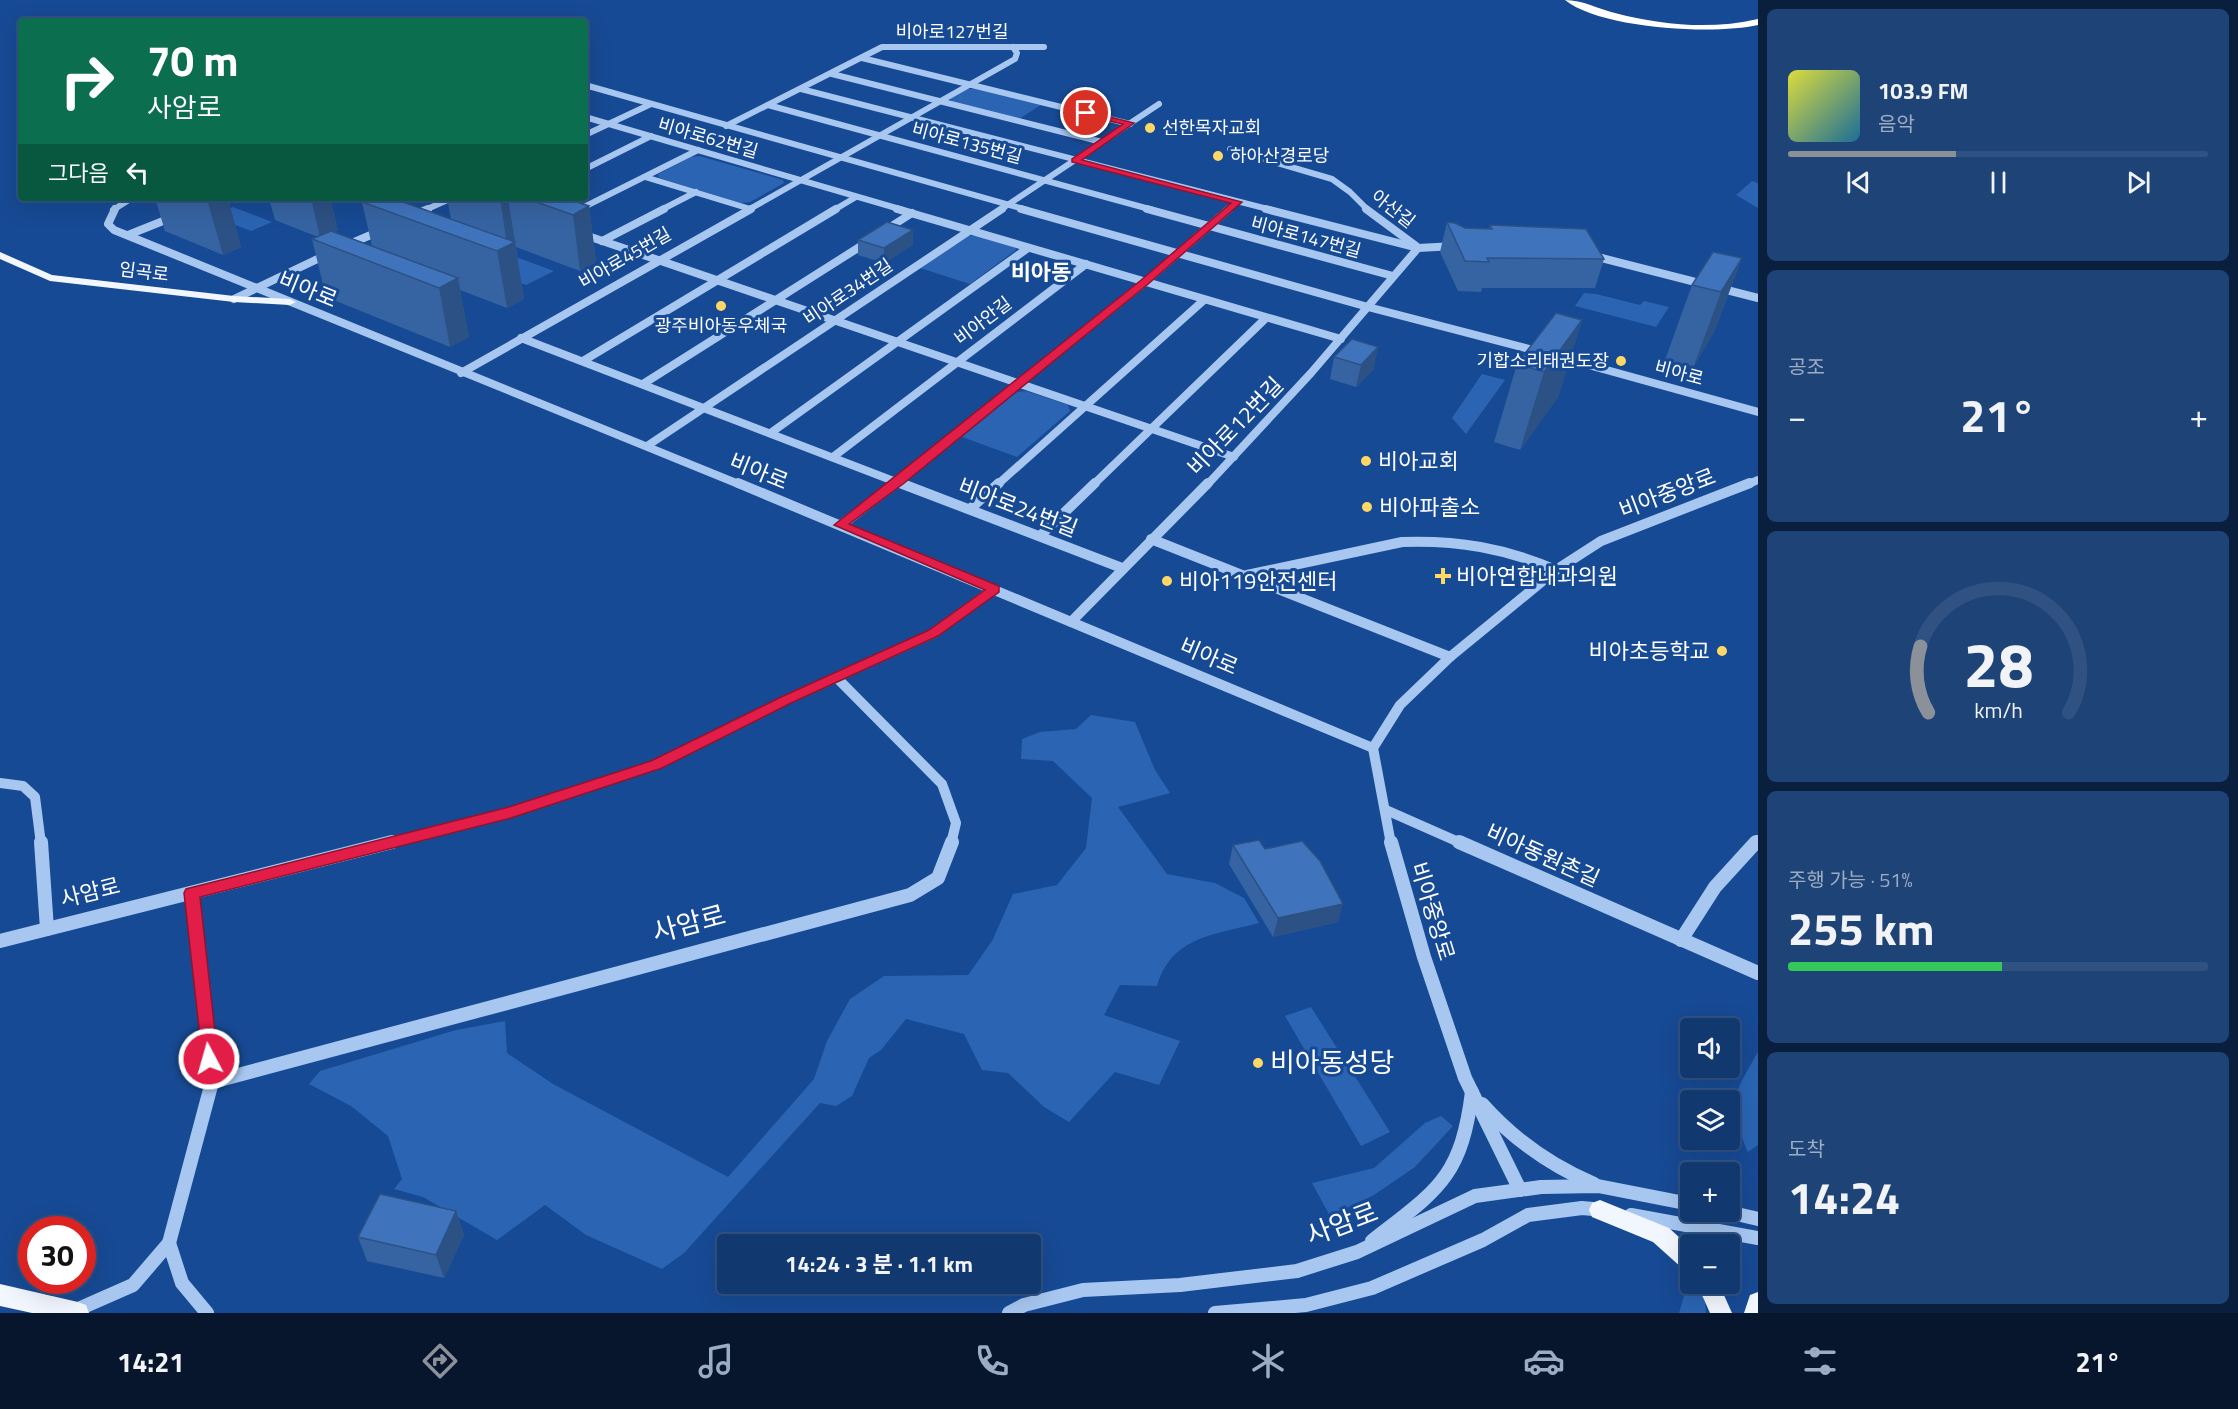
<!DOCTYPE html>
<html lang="ko">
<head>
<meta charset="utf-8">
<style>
	:root { --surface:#11386f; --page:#1e4377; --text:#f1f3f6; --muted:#9cacc3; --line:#305282; --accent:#8c9099 }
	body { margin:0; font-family:"Titillium Web","Noto Sans KR",sans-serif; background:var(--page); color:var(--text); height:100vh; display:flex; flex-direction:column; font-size:22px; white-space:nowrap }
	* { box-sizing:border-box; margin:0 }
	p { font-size:20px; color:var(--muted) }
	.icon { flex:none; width:33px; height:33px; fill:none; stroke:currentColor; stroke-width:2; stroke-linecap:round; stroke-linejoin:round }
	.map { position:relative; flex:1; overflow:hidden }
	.sheet { display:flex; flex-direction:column; gap:9px; padding:9px; background:#091f3d; width:480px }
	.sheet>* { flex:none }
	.top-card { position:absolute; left:18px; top:18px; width:570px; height:183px; border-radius:6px; box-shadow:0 6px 24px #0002,0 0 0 2px var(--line); background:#0b6e4f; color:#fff; overflow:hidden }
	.tools { position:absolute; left:1680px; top:1018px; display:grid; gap:12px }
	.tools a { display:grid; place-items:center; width:60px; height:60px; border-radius:6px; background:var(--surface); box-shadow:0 6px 24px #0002,0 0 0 2px var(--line); font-size:30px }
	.speed { position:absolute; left:18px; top:1216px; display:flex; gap:12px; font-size:30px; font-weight:700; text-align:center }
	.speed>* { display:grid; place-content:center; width:78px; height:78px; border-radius:50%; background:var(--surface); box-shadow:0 6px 24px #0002,0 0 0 2px var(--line); line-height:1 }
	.speed .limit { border:9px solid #d22; background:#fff; color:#111 }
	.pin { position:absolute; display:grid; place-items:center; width:51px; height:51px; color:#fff; margin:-26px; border:3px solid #fff; border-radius:50%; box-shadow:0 2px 6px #0007 }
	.me { position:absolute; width:66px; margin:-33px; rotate:354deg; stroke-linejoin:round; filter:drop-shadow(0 0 4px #0008) }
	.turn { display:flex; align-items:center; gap:21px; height:126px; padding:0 30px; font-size:27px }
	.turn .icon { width:78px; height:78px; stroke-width:2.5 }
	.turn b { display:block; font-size:42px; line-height:51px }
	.then { display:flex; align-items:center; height:57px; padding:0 30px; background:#0003; gap:12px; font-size:22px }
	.big { font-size:45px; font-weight:700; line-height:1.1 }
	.sheet .card { flex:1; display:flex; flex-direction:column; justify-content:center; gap:9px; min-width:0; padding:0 21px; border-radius:9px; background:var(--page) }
	.sheet .dial { align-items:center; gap:0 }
	.dial svg { height:156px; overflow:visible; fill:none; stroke:var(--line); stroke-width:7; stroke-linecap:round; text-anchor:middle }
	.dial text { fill:var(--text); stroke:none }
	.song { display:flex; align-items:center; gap:18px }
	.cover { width:72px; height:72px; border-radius:9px; background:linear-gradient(135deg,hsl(60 70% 55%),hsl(200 70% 35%)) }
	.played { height:6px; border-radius:3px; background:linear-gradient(90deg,var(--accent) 40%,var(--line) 40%) }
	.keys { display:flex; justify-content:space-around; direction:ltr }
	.heat { display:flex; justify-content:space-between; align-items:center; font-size:33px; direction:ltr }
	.charge { height:9px; border-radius:4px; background:linear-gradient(90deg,#34c759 51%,var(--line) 0) }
	.trip { position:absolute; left:717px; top:1234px; width:324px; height:60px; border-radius:6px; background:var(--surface); box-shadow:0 6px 24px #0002,0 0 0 2px var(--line); font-weight:700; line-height:60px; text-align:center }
	.tabs { display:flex; height:96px; justify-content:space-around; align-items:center; background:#07162c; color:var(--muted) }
	.tabs .icon { width:42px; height:42px }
	.tabs .on { color:var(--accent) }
	.tabs b { font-size:27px; color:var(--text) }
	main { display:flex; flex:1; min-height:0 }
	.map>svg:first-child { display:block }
	.green { fill:#2a64b3 }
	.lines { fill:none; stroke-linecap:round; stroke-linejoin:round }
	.minor-far3 { stroke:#a7c7f1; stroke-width:6 }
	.minor-far2 { stroke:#a7c7f1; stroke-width:8 }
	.minor-far1 { stroke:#a7c7f1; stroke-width:10 }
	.minor { stroke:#a7c7f1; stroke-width:14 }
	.major { fill:#f1f6ff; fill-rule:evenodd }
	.highway { fill:#fff; fill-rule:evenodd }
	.wall { fill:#3664a2 }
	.shaded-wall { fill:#2c5184 }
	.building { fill:#3f74bc; stroke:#2c5184; stroke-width:1.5 }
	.route { fill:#e11d48; stroke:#92132f; stroke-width:1.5 }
	.poi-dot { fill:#ffd767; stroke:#174a94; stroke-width:2 }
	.labels { text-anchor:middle; stroke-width:6; stroke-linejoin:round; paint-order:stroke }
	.far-street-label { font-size:18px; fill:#fff; stroke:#174a94 }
	.far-poi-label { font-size:18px; fill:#fff; stroke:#174a94; text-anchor:start }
	.far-quarter-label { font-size:22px; font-weight:bold; fill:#fff; stroke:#174a94 }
	.street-label { font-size:22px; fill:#fff; stroke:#174a94 }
	.poi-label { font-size:22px; fill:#fff; stroke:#174a94; text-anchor:start }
	.near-street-label { font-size:27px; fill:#fff; stroke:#174a94 }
	.near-poi-label { font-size:27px; fill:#fff; stroke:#174a94; text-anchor:start }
</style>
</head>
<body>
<main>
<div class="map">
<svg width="1758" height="1313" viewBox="0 0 1758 1313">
	<rect width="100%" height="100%" fill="#174a94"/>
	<g class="green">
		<polygon points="966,89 975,89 1041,105 1019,119 952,102 950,99"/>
		<polygon points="699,156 783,180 784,183 750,202 740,203 659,178 658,174 691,157"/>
		<polygon points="1752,181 1758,183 1758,208 1736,195"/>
		<polygon points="233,207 272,222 251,231 212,216"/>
		<polygon points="979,235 1015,246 1016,250 970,284 920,268 968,236"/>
		<polygon points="505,253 554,271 526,285 477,267"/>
		<polygon points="1584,293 1596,294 1640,305 1644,301 1669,307 1656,327 1575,306"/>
		<polygon points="1482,374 1505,380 1466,434 1452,418"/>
		<polygon points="1026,391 1068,405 1070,411 1017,457 962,437 1017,392"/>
		<path d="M1091 715 1135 722 1155 770 1170 793 1118 807 1167 874 1215 883 1244 898 1259 923C1214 935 1172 936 1157 986L1120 985 1104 1015 1180 1041 1159 1085 1115 1072 1069 1122 1044 1107 1008 1073 982 1070 964 1034 906 1019 881 1050 869 1058 852 1096 836 1106 820 1103 684 1253 662 1269 586 1235 545 1205 497 1240 423 1197 394 1189 402 1179 388 1136 351 1106 309 1084 320 1071 456 1030 505 1021 507 1053 553 1084 728 1177 814 1079 827 1041 850 999 884 976 968 975 992 941 1013 894 1057 885 1086 848 1092 798 1053 761 1021 759 1022 739 1040 732 1076 729Z"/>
		<polygon points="1311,1007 1390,1132 1361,1146 1285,1016"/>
		<path d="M1758 1052V1145L1748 1152C1727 1102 1732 1097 1758 1052Z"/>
		<polygon points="1441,1116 1453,1126 1415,1167 1374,1195 1330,1216 1312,1183 1374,1168 1425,1123"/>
		<polygon points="1680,1284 1698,1284 1704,1293 1706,1313 1679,1313 1684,1296"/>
	</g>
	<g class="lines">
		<g class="minor-far3">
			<polyline points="862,58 1130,124"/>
			<polyline points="832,74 1102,142"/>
			<polyline points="585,85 1027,210"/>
			<polyline points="801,89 1272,210"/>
			<polyline points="768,105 1153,210"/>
			<polyline points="585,117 903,210"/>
			<polyline points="726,126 882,47 1044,47"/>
			<polyline points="585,135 651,104"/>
			<polyline points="1230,149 1332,179 1350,192 1368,210"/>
			<polyline points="585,169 651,136"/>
			<polyline points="645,177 747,208"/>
			<polyline points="113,210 132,198"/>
			<polyline points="425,210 452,198"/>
			<polyline points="578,210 698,150"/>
			<polyline points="661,210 696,192"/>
			<polyline points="748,210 1015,59 1017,53 1013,47"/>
			<polyline points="834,210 856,197"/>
			<polyline points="1000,210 1159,104"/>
			<polyline points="1228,210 1237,202"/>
		</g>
		<g class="minor-far2">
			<polyline points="115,209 108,224 114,230 741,485"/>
			<polyline points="897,209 1341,339"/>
			<polyline points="1021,209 1368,307 1541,352"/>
			<polyline points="1147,209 1393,276"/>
			<polyline points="1266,209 1418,248 1455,246"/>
			<polyline points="1366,209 1416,246"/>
			<polyline points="577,211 581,209"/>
			<polyline points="414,215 428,209"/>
			<polyline points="884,231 912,213"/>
			<polyline points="582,234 1234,457"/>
			<polyline points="128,235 173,217"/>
			<polyline points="602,241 664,209"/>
			<polyline points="345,246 380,231"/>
			<polyline points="1590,255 1758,298"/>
			<polyline points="234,299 328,254"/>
			<polyline points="521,338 904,485"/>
			<polyline points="1556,356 1758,412"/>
			<polyline points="583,361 836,209"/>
			<polyline points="461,373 751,209"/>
			<polyline points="643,384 869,241"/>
			<polyline points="772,432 1028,248"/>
			<polyline points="647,446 1002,209"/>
			<polyline points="833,457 1086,264"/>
			<polyline points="894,485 1144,283 1229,209"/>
			<polyline points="997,485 1204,300"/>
			<polyline points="1093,485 1266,318"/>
			<polyline points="1207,485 1311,373 1418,248"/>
			<polyline points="1746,485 1758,480"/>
		</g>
		<g class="minor-far1">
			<polyline points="738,483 1373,748"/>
			<polyline points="900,483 1122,568"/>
			<polyline points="970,509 999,483"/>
			<polyline points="841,525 896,483"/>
			<polyline points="1040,536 1095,483"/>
			<polyline points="1151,539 1450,657"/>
			<path d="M1247 575 1402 542C1457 540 1505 548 1556 570"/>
			<polyline points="1071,622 1208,483"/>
			<polyline points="837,678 942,784 956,823 951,844"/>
			<polyline points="0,783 23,786 35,797 41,844"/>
			<polyline points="1386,810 1463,844"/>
			<polyline points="386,844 511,812 656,765 786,700 934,633 994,589"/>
			<polyline points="1391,844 1373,748 1400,705 1450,657 1556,570 1601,541 1750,483"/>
			<polyline points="1754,844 1758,840"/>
		</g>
		<g class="minor">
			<polyline points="41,842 47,929"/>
			<polyline points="1391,842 1424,957 1465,1078 1520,1190"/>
			<polyline points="1459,842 1758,973"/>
			<polyline points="1681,940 1715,887 1756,842"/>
			<polyline points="0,941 392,842"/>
			<polyline points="212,1082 910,895 938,878 952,842"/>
			<path d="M1482 1104C1514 1140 1549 1165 1594 1184"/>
			<polyline points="1728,1212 1758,1219"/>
			<polyline points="1631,1215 1758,1238"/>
			<path d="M1372 1241C1437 1190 1461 1179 1472 1092"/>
			<polyline points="169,1243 212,1082 192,893"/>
			<polyline points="74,1311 133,1285 169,1243 182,1283 207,1313"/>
			<polyline points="1009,1313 1024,1305 1083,1290 1180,1285 1297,1271 1357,1252 1475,1196 1541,1187 1598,1186 1690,1204"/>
			<polyline points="1215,1313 1306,1305 1372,1288 1483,1240 1528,1215 1582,1208 1604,1210"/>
		</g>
		<g class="major">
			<polygon points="0,252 52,275 234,296 290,299 296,302 290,305 234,302 50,281 0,259"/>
			<polygon points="1600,1200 1669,1228 1690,1247 1690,1271 1682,1268 1653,1242 1592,1217 1589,1210 1592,1203"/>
			<polygon points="0,1284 78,1302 86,1305 89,1313 32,1313 0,1306"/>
			<polygon points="1697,1284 1719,1284 1732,1313 1710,1313"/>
			<polygon points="1758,1292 1758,1313 1744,1313 1750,1295"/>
		</g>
		<path class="highway" d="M1565 0C1583 0 1598 9 1615 13 1661 25 1711 30 1758 19V25C1714 35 1601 29 1565 0Z"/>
	</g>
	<g class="wall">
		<polygon points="155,198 228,198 241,247 223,255 165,231"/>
		<polygon points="269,198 330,198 338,230 333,232 372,246 362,202 451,219 447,198 565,198 589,206 596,262 580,271 516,247 524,299 507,308 460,290 469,337 450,347 326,297 312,239 318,237 275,220"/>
		<polygon points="1447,222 1465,228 1489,229 1490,225 1604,259 1595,288 1482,288 1481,292 1458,291 1440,252"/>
		<polygon points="913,230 913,245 884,263 858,255 858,240"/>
		<polygon points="1742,258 1714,332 1693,368 1665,360 1692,285"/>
		<polygon points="1582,320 1558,397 1520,450 1494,442 1517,364"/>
		<polygon points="1334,357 1374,369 1356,387 1330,379"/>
		<polygon points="1233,845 1338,922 1273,937 1229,864"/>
		<polygon points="456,1211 464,1235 444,1278 367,1261 358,1237"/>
	</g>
	<g class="shaded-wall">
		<polygon points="210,198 228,198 241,247 223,255 207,199"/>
		<polygon points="311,198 330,198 338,230 320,238"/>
		<polygon points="500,198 508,198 524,299 507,308 497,251 507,245"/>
		<polygon points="589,206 596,262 580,271 573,215"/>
		<polygon points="913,230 913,245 884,263 884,248"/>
		<polygon points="1742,258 1714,332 1693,368 1721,292"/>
		<polygon points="458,278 469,337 450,347 439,288"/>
		<polygon points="1582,320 1558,397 1520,450 1544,372"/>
		<polygon points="1378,347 1374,369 1356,387 1361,365"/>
		<polygon points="1343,904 1338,922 1273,937 1278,918"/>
		<polygon points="456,1211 464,1235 444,1278 436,1255"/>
	</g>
	<g class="building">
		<polygon points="370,198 392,198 515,242 497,251 362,202"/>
		<polygon points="525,198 565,198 589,206 573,215"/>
		<polygon points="887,222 913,230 884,248 858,240"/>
		<polygon points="1447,222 1455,223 1465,228 1492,229 1490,225 1586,229 1604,259 1487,258 1489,262 1465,261"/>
		<polygon points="331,231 458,278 439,288 312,239"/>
		<polygon points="1713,252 1742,258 1721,292 1692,285"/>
		<polygon points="1556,313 1582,320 1544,372 1517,364"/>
		<polygon points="1352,339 1378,347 1361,365 1334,357"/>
		<polygon points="1259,840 1265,849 1302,841 1320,861 1343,904 1278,918 1233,845"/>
		<polygon points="380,1194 456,1211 436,1255 358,1237"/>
	</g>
	<polygon class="route" points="1086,111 1134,123 1082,160 1242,202 1147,285 903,484 849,524 999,586 999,592 938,636 791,703 662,768 511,818 200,897 218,1059 215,1064 209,1066 203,1064 184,893 186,889 509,807 651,761 781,697 929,630 985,590 834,525 1140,281 1231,203 1072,162 1072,159 1123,124 1083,115"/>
	<g class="poi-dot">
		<circle cx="1150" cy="128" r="6"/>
		<circle cx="1218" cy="156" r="6"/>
		<circle cx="721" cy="306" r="6"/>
		<circle cx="1621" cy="361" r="6"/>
		<circle cx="1366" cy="461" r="6"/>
		<circle cx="1367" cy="507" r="6"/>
		<path d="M1440 567h6v6h6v6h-6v6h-6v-6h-6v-6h6z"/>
		<circle cx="1167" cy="581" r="6"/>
		<circle cx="1722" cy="651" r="6"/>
		<circle cx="1258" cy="1063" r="6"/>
	</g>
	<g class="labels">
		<g class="far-street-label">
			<text x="952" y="38">비아로127번길</text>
			<text transform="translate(708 138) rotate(16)" y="6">비아로62번길</text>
			<text transform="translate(967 143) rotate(15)" y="6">비아로135번길</text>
			<text transform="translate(1393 209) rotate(38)" y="6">아산길</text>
			<text transform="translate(1306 237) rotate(15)" y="6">비아로147번길</text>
			<text transform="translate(625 258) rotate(-30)" y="6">비아로45번길</text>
			<text transform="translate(144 272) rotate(7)" y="6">임곡로</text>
			<text transform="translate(848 292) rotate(-34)" y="6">비아로34번길</text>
			<text transform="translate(983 321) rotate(-37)" y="6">비아안길</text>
			<text transform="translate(1679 373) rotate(15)" y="6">비아로</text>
		</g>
		<g class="far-poi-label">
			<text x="1162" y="134">선한목자교회</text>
			<text x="1230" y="162">하아산경로당</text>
			<text x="721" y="332" text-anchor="middle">광주비아동우체국</text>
			<text x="1609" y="367" text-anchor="end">기합소리태권도장</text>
		</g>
		<g class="far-quarter-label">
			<text x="1041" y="280">비아동</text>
		</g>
		<g class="street-label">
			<text transform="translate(308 289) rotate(22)" y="8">비아로</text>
			<text transform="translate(1235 426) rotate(-46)" y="8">비아로12번길</text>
			<text transform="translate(759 471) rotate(22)" y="8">비아로</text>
			<text transform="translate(1667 493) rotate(-21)" y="8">비아중앙로</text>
			<text transform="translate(1018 507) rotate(21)" y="8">비아로24번길</text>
			<text transform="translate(1209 656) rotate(23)" y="8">비아로</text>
			<text transform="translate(1543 855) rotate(24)" y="8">비아동원촌길</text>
			<text transform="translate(90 892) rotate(-14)" y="8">사암로</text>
			<text transform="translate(1433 911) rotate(73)" y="8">비아중앙로</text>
		</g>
		<g class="poi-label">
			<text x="1378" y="469">비아교회</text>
			<text x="1379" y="515">비아파출소</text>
			<text x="1456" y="584">비아연합내과의원</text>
			<text x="1179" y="589">비아119안전센터</text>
			<text x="1710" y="659" text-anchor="end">비아초등학교</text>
		</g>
		<g class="near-street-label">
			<text transform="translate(689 924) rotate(-15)" y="9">사암로</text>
			<text transform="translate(1342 1224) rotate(-21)" y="9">사암로</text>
		</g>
		<g class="near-poi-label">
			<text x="1270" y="1072">비아동성당</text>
		</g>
	</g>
</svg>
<div class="tools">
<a><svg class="icon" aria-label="sound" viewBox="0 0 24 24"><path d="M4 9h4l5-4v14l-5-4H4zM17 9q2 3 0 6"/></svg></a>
<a><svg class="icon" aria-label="layers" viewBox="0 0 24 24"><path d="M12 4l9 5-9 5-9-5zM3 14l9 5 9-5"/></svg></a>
<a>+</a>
<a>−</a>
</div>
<div class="speed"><div class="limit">30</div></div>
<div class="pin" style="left:1086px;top:113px;background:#d93025"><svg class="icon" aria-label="arrive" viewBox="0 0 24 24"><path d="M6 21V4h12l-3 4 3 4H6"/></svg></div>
<svg class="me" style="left:209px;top:1059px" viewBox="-20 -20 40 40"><circle r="17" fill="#e11d48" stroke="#fff" stroke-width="3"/><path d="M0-11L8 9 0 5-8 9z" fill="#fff"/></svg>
<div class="trip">14:24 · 3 분 · 1.1 km</div>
<div class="top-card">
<div class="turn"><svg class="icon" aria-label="right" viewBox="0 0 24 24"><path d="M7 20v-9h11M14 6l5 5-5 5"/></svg><div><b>70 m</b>사암로</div></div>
<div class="then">그다음<svg class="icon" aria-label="left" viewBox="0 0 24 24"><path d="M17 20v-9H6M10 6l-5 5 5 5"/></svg></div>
</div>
</div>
<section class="sheet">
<div class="card">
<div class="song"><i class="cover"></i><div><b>103.9 FM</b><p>음악</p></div></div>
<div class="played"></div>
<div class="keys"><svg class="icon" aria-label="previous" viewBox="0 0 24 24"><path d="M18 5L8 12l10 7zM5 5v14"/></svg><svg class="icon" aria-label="pause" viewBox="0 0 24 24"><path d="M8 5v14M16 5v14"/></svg><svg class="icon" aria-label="next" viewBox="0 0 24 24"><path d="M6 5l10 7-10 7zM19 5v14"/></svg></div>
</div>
<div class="card"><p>공조</p>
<div class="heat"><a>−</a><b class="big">21°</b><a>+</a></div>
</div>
<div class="card dial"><svg viewBox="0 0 100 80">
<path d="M14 69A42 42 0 1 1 86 69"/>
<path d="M14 69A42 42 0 0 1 10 35" stroke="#8c9099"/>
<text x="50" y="56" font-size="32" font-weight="700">28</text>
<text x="50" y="72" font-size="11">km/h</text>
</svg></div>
<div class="card"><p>주행 가능 · 51%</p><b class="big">255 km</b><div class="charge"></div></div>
<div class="card"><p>도착</p><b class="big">14:24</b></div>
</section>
</main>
<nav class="tabs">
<b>14:21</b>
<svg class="icon on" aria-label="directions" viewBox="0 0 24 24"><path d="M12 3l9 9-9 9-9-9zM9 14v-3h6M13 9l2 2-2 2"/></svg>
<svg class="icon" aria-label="music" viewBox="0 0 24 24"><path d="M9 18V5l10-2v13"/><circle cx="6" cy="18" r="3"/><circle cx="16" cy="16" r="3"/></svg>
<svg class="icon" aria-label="phone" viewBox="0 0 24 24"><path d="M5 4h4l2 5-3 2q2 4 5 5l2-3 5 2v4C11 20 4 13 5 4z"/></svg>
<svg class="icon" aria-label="climate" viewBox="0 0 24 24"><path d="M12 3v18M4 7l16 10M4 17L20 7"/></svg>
<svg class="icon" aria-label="car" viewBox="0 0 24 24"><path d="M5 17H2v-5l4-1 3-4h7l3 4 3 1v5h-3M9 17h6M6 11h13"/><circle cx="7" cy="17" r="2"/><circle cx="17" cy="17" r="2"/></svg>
<svg class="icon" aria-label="filters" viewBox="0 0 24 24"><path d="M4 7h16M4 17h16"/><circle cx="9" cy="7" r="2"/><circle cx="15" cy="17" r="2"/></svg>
<b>21°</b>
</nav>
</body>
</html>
